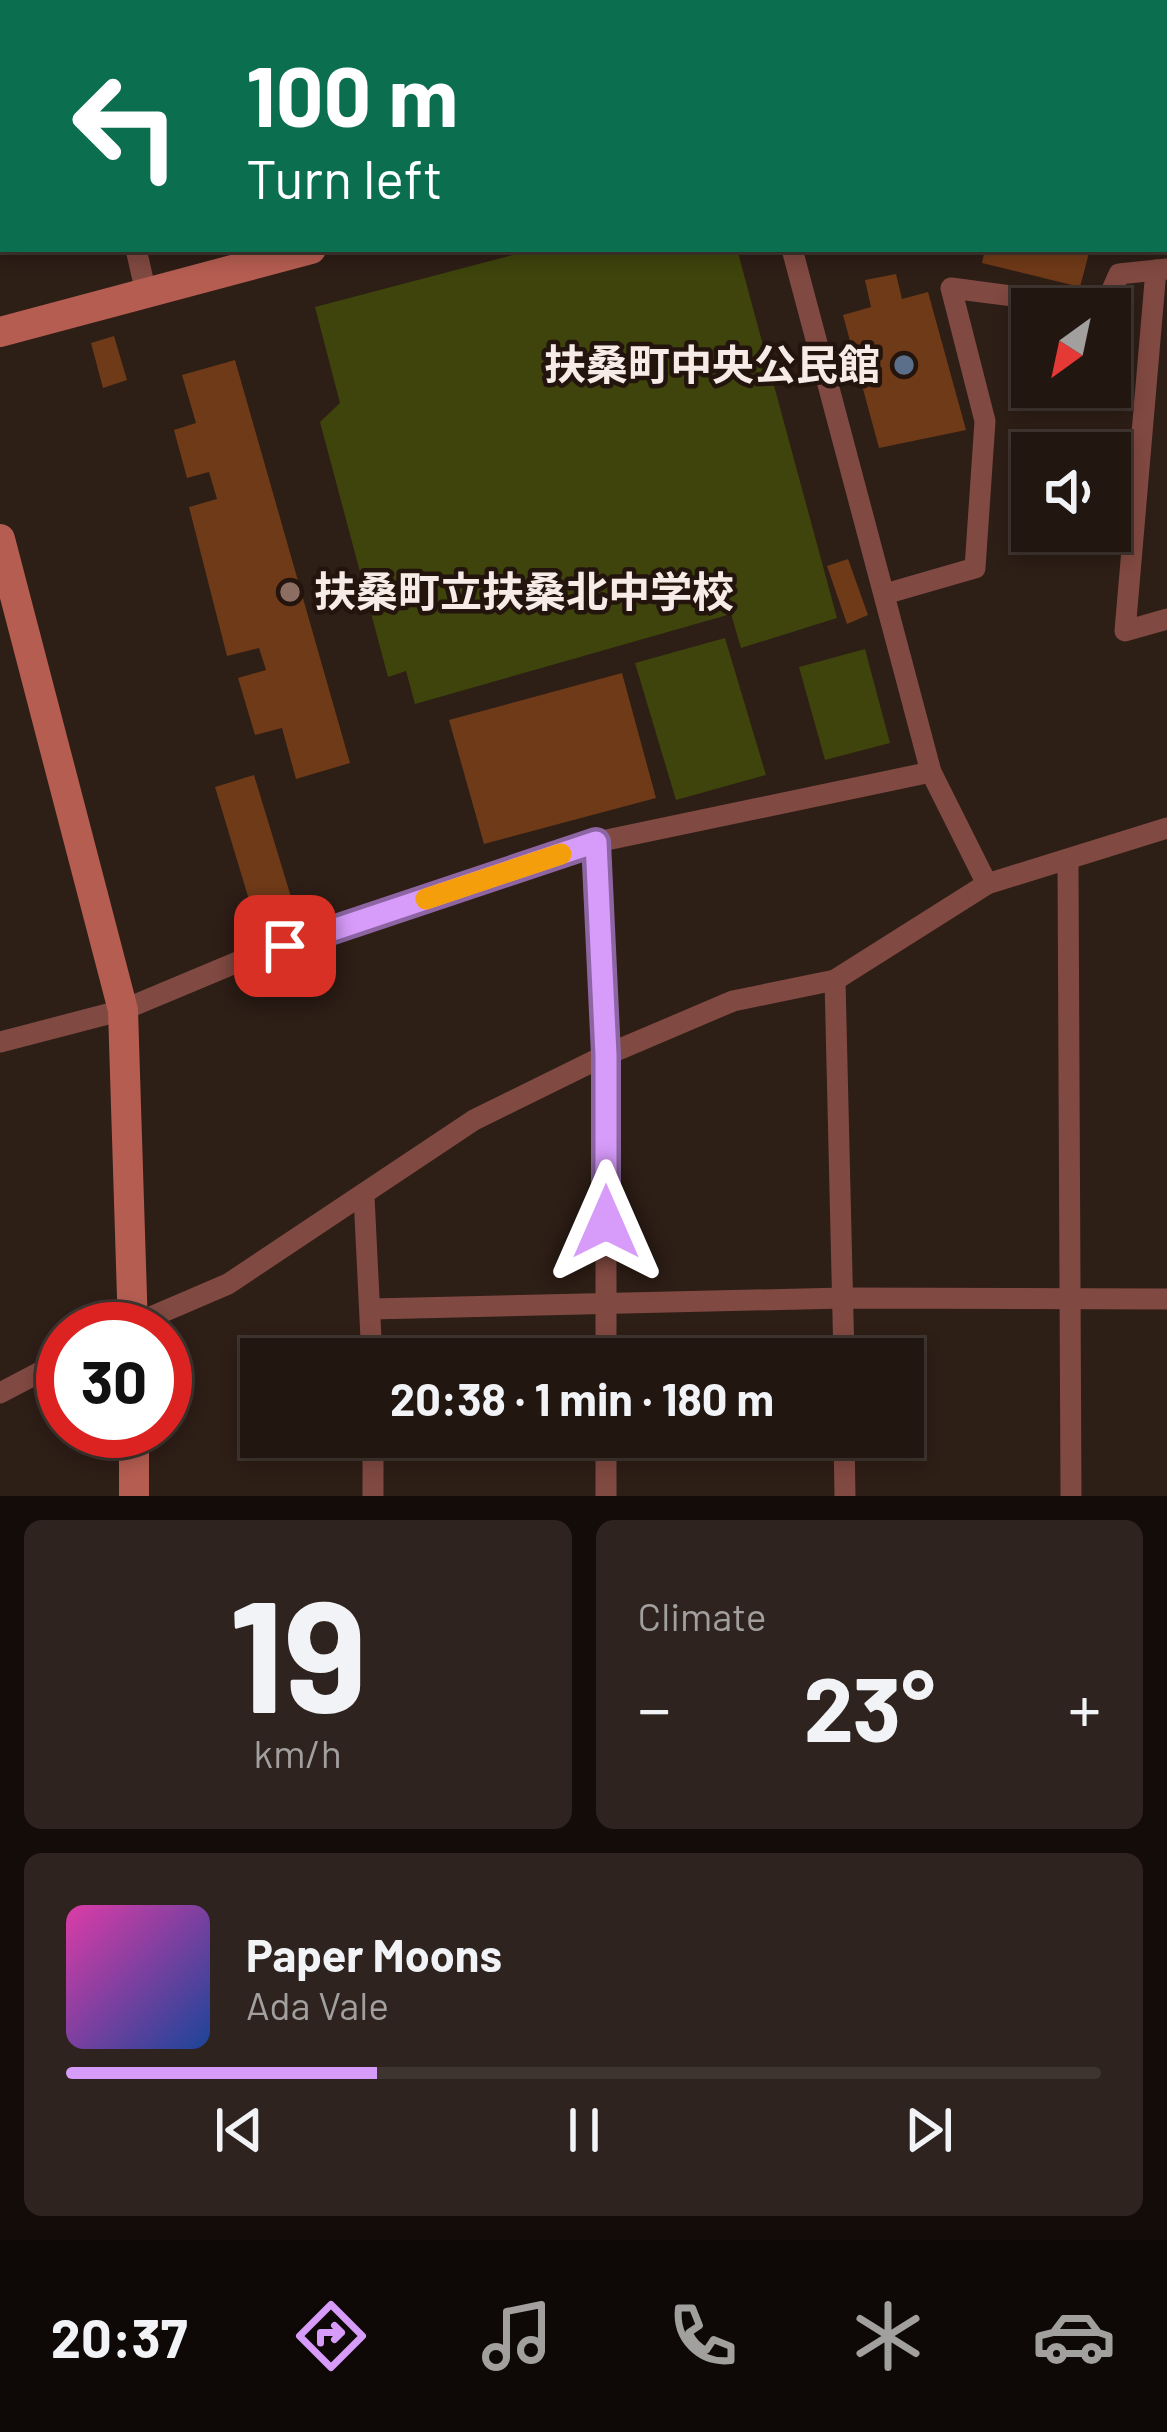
<!DOCTYPE html>
<html lang="en">
<head>
<meta charset="utf-8">
<style>
	:root { --surface:#221610; --page:#2e231e; --text:#f1f3f6; --muted:#a29f9f; --line:#3f3530; --accent:#d79bf9 }
	body { margin:0; font-family:Barlow,"Noto Sans JP",sans-serif; background:var(--page); color:var(--text); height:100vh; display:flex; flex-direction:column; font-size:45px; white-space:nowrap }
	* { box-sizing:border-box; margin:0 }
	p { font-size:39px; color:var(--muted) }
	.icon { flex:none; width:66px; height:66px; fill:none; stroke:currentColor; stroke-width:2; stroke-linecap:round; stroke-linejoin:round }
	.map { position:relative; height:1496px; overflow:hidden }
	.drawer { display:flex; flex-direction:column; gap:24px; padding:24px; background:#130c09; flex:1 }
	.drawer>* { flex:none }
	.top-card { position:absolute; left:0px; top:0px; width:1167px; height:252px; box-shadow:0 6px 18px #0003,0 0 0 3px var(--line); background:#0b6e4f; color:#fff; overflow:hidden }
	.needle { width:78px; rotate:213deg }
	.fabs { position:absolute; left:1011px; top:288px; display:grid; gap:24px }
	.fabs a { display:grid; place-items:center; width:120px; height:120px; border-radius:0px; background:var(--surface); box-shadow:0 6px 18px #0003,0 0 0 3px var(--line); font-size:60px }
	.speed { position:absolute; left:36px; top:1302px; display:flex; gap:24px; font-size:60px; font-weight:700; text-align:center }
	.speed>* { display:grid; place-content:center; width:156px; height:156px; border-radius:50%; background:var(--surface); box-shadow:0 6px 18px #0003,0 0 0 3px var(--line); line-height:1 }
	.speed .limit { border:18px solid #d22; background:#fff; color:#111 }
	.pin { position:absolute; display:grid; place-items:center; width:102px; height:102px; color:#fff; margin:-51px; border-radius:24px; box-shadow:0 6px 18px #0006 }
	.me { position:absolute; width:132px; margin:-66px; rotate:0deg; stroke-linejoin:round; filter:drop-shadow(0 0 9px #0008) }
	.turn { display:flex; align-items:center; gap:42px; height:252px; padding:0 48px; font-size:54px }
	.turn .icon { width:156px; height:156px; stroke-width:2.5 }
	.turn b { display:block; font-size:84px; line-height:102px }
	.big { font-size:90px; font-weight:700; line-height:1.1 }
	.drawer .tile { flex:1; display:flex; flex-direction:column; justify-content:center; gap:18px; min-width:0; padding:0 42px; border-radius:18px; background:var(--page) }
	.drawer .dial { align-items:center; gap:0 }
	.dial b { font-size:156px; line-height:1 }
	.song { display:flex; align-items:center; gap:36px }
	.cover { width:144px; height:144px; border-radius:18px; background:linear-gradient(135deg,hsl(320 70% 55%),hsl(220 70% 35%)) }
	.played { height:12px; border-radius:6px; background:linear-gradient(90deg,var(--accent) 30%,var(--line) 30%) }
	.keys { display:flex; justify-content:space-around; direction:ltr }
	.heat { display:flex; justify-content:space-between; align-items:center; font-size:66px; direction:ltr }
	.drawer .tiles { flex:1; display:grid; gap:24px; grid-template-columns:1fr 1fr }
	.tile:last-child { grid-column:span 2 }
	.trip { position:absolute; left:240px; top:1338px; width:684px; height:120px; border-radius:0px; background:var(--surface); box-shadow:0 6px 18px #0003,0 0 0 3px var(--line); font-weight:700; line-height:120px; text-align:center }
	.dock { display:flex; height:192px; justify-content:space-around; align-items:center; background:#0e0906; color:var(--muted) }
	.dock .icon { width:84px; height:84px }
	.dock .current { color:var(--accent) }
	.dock b { font-size:54px; color:var(--text) }
	.map>svg:first-child { display:block }
	.green { fill:#3e440c }
	.building { fill:#6f3a18 }
	.lines { fill:none; stroke-linecap:round; stroke-linejoin:round }
	.street { stroke:#804941; stroke-width:21 }
	.secondary { stroke:#b55d51; stroke-width:30 }
	.route-casing { stroke:#8c65a2; stroke-width:30 }
	.route { stroke:#d79bf9; stroke-width:21 }
	.slow { stroke:#f59e0b; stroke-width:21 }
	.service-dot { fill:#5c6f8a; stroke:#23150d; stroke-width:4.5 }
	.education-dot { fill:#8d6e63; stroke:#23150d; stroke-width:4.5 }
	.labels { text-anchor:middle; stroke-width:9; stroke-linejoin:round; paint-order:stroke }
	.poi-label { font-size:42px; font-weight:bold; fill:#f6ebe6; stroke:#23150d; text-anchor:end }
</style>
</head>
<body>
<div class="map">
<svg width="1167" height="1496" viewBox="0 0 1167 1496">
	<rect width="100%" height="100%" fill="#2d1e16"/>
	<g class="green">
		<polygon points="536,249 737,249 837,618 741,648 731,614 415,704 406,671 388,677 320,422 340,403 315,307"/>
		<polygon points="725,638 766,775 676,800 635,663"/>
		<polygon points="865,649 890,743 825,760 799,667"/>
	</g>
	<g class="building">
		<polygon points="985,249 1090,249 1080,287 982,263"/>
		<polygon points="896,274 902,299 928,292 966,430 879,448 843,315 871,307 865,280"/>
		<polygon points="114,336 127,380 103,388 91,343"/>
		<polygon points="235,360 350,763 296,779 282,728 255,735 238,678 266,670 259,648 227,656 189,507 217,499 209,472 187,478 174,430 196,423 182,375"/>
		<polygon points="848,559 868,615 847,624 827,566"/>
		<polygon points="622,673 656,798 484,844 449,720"/>
		<polygon points="254,775 298,920 259,933 215,787"/>
	</g>
	<g class="lines">
		<g class="street">
			<polyline points="79,0 80,3"/>
			<polyline points="316,0 317,3"/>
			<polyline points="398,0 403,3"/>
			<polyline points="713,0 718,3"/>
			<polyline points="745,0 746,3"/>
			<polyline points="136,249 146,293"/>
			<polyline points="792,249 931,772 987,884"/>
			<polyline points="1156,270 1125,631 1167,619"/>
			<polyline points="885,594 975,568 985,421 951,288 1104,308 1119,274 1167,269"/>
			<polyline points="597,842 606,1055 606,1359"/>
			<polyline points="1068,862 1071,1496"/>
			<polyline points="835,980 844,1359"/>
			<polyline points="0,1042 123,1010 240,961 597,842 931,772"/>
			<polyline points="364,1196 372,1359"/>
			<polyline points="372,1309 843,1298 1167,1299"/>
			<polyline points="123,1329 228,1284 474,1120 606,1055 733,1001 835,980 987,884 1167,828"/>
			<polyline points="0,1393 63,1360"/>
			<polyline points="373,1437 373,1496"/>
			<polyline points="606,1437 606,1496"/>
			<polyline points="844,1437 845,1496"/>
		</g>
		<g class="secondary">
			<polyline points="1164,19 1167,18"/>
			<polyline points="0,332 311,249"/>
			<polyline points="0,539 123,1010 133,1329"/>
			<polyline points="134,1431 134,1496"/>
		</g>
	</g>
	<g class="lines">
		<g class="route-casing">
			<polyline id="route" points="285,946 596,842 606,1055 606,1222"/>
		</g>
		<use href="#route" class="route"/>
		<polyline class="slow" points="426,899 561,854"/>
	</g>
	<circle class="service-dot" cx="904" cy="365" r="12"/>
	<circle class="education-dot" cx="290" cy="592" r="12"/>
	<g class="labels">
		<g class="poi-label">
			<text x="880" y="380">扶桑町中央公民館</text>
			<text x="314" y="607" text-anchor="start">扶桑町立扶桑北中学校</text>
		</g>
	</g>
</svg>
<div class="fabs">
<a><svg class="needle" viewBox="-14 -14 28 28"><path d="M0-13l5 13h-10z" fill="#e53935"/><path d="M0 13l5-13h-10z" fill="#a29f9f"/></svg></a>
<a><svg class="icon" aria-label="sound" viewBox="0 0 24 24"><path d="M4 9h4l5-4v14l-5-4H4zM17 9q2 3 0 6"/></svg></a>
</div>
<div class="speed"><div class="limit">30</div></div>
<div class="pin" style="left:285px;top:946px;background:#d93025"><svg class="icon" aria-label="arrive" viewBox="0 0 24 24"><path d="M6 21V4h12l-3 4 3 4H6"/></svg></div>
<svg class="me" style="left:606px;top:1222px" viewBox="-20 -20 40 40"><path d="M0-17L14 15 0 8-14 15z" fill="#d79bf9" stroke="#fff" stroke-width="4"/></svg>
<div class="trip">20:38 · 1 min · 180 m</div>
<div class="top-card">
<div class="turn"><svg class="icon" aria-label="left" viewBox="0 0 24 24"><path d="M17 20v-9H6M10 6l-5 5 5 5"/></svg><div><b>100 m</b>Turn left</div></div>
</div>
</div>
<section class="drawer">
<div class="tiles">
<div class="tile dial"><b>19</b><p>km/h</p></div>
<div class="tile"><p>Climate</p>
<div class="heat"><a>−</a><b class="big">23°</b><a>+</a></div>
</div>
<div class="tile">
<div class="song"><i class="cover"></i><div><b>Paper Moons</b><p>Ada Vale</p></div></div>
<div class="played"></div>
<div class="keys"><svg class="icon" aria-label="previous" viewBox="0 0 24 24"><path d="M18 5L8 12l10 7zM5 5v14"/></svg><svg class="icon" aria-label="pause" viewBox="0 0 24 24"><path d="M8 5v14M16 5v14"/></svg><svg class="icon" aria-label="next" viewBox="0 0 24 24"><path d="M6 5l10 7-10 7zM19 5v14"/></svg></div>
</div>
</div>
</section>
<nav class="dock">
<b>20:37</b>
<svg class="icon current" aria-label="directions" viewBox="0 0 24 24"><path d="M12 3l9 9-9 9-9-9zM9 14v-3h6M13 9l2 2-2 2"/></svg>
<svg class="icon" aria-label="music" viewBox="0 0 24 24"><path d="M9 18V5l10-2v13"/><circle cx="6" cy="18" r="3"/><circle cx="16" cy="16" r="3"/></svg>
<svg class="icon" aria-label="phone" viewBox="0 0 24 24"><path d="M5 4h4l2 5-3 2q2 4 5 5l2-3 5 2v4C11 20 4 13 5 4z"/></svg>
<svg class="icon" aria-label="climate" viewBox="0 0 24 24"><path d="M12 3v18M4 7l16 10M4 17L20 7"/></svg>
<svg class="icon" aria-label="car" viewBox="0 0 24 24"><path d="M5 17H2v-5l4-1 3-4h7l3 4 3 1v5h-3M9 17h6M6 11h13"/><circle cx="7" cy="17" r="2"/><circle cx="17" cy="17" r="2"/></svg>
</nav>
</body>
</html>
